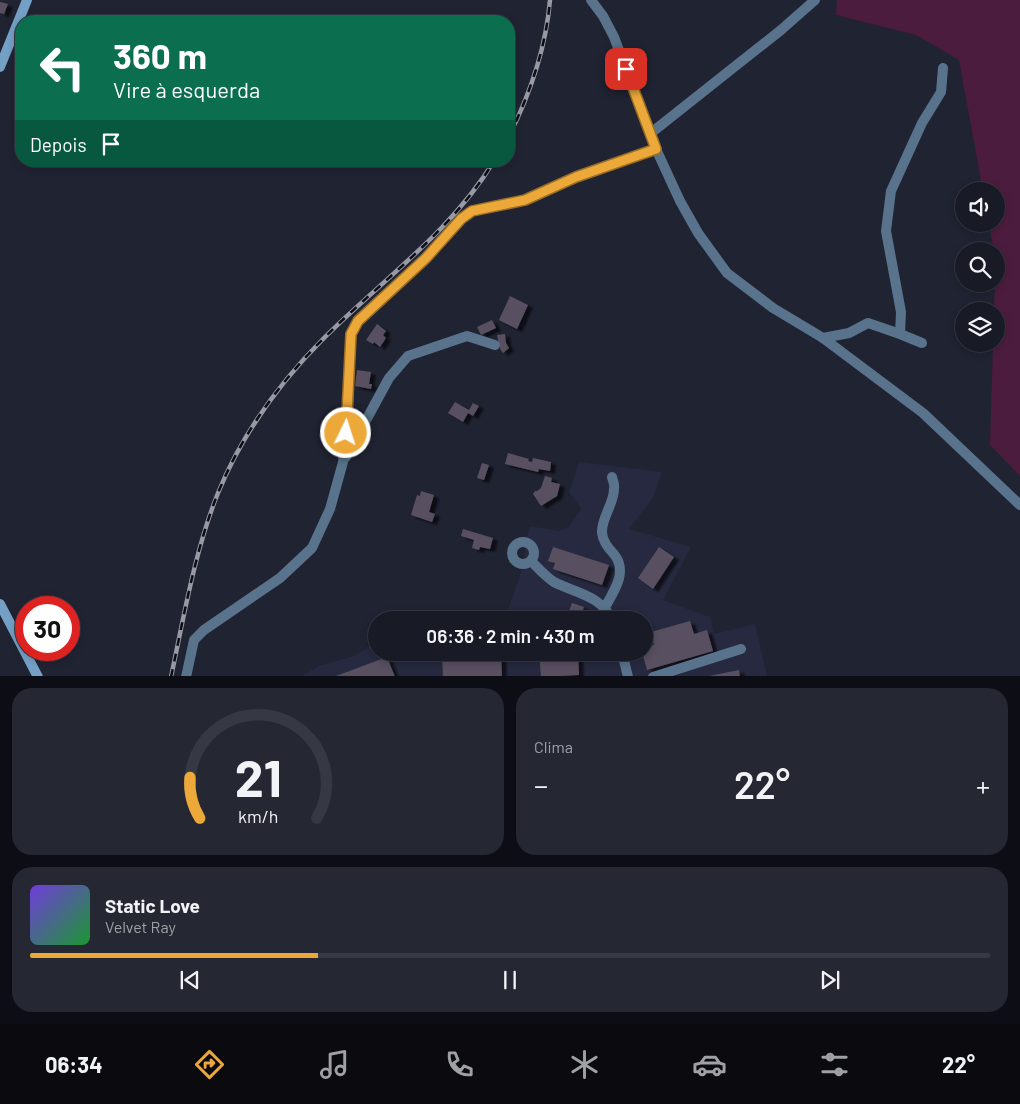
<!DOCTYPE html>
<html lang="pt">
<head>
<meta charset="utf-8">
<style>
	:root { --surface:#181a26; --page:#252732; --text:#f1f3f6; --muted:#9fa1a7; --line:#363843; --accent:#eca93a }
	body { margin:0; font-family:Barlow,sans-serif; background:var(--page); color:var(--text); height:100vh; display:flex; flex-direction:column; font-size:19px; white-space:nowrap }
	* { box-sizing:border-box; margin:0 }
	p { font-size:16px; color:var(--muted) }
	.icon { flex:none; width:28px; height:28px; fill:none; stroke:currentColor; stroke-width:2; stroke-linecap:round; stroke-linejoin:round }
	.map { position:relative; height:676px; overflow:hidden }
	.drawer { display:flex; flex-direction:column; gap:12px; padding:12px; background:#0d0e15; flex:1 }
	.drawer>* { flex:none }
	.guide { position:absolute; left:15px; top:15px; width:500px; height:152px; border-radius:20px; box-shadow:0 2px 8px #0003,0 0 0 1px var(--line); background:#0b6e4f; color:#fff; overflow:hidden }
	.controls { position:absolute; left:955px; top:182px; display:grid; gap:10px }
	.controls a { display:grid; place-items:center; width:50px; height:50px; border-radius:50%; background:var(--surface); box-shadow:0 2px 8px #0003,0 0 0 1px var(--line); font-size:25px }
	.speed { position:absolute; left:15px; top:596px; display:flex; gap:10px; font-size:25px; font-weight:700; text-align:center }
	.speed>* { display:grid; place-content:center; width:65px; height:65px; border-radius:50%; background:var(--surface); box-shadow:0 2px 8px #0003,0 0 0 1px var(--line); line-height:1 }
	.speed .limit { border:8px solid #d22; background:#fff; color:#111 }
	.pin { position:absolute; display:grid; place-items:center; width:42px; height:42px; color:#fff; margin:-21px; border-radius:10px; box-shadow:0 2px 8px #0006 }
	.me { position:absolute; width:55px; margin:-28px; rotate:4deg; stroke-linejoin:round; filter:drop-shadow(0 0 4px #0008) }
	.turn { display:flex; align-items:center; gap:18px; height:105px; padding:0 15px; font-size:22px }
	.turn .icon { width:65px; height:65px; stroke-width:2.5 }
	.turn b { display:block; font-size:35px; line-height:42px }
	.then { display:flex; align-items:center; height:48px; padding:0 15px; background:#0003; gap:10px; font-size:19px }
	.big { font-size:38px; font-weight:600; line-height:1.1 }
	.drawer .card { flex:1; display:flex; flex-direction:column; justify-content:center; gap:8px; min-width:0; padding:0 18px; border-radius:20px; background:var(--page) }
	.drawer .dial { align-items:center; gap:0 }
	.dial svg { height:130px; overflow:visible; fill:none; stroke:var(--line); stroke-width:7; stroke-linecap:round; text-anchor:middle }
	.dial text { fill:var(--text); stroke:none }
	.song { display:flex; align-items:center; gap:15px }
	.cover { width:60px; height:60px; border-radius:8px; background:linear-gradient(135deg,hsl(260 70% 55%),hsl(130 70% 35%)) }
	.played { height:5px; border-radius:2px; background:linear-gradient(90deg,var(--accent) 30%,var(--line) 30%) }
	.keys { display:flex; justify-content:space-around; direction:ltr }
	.heat { display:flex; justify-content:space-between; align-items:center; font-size:28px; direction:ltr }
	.drawer .tiles { flex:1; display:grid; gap:12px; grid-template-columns:1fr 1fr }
	.card:last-child { grid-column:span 2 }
	.trip { position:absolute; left:368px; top:611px; width:285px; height:50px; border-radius:25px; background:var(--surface); box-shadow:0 2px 8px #0003,0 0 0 1px var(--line); font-weight:600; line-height:50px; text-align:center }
	.menu { display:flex; height:80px; justify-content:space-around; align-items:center; background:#0a0a0f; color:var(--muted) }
	.menu .icon { width:35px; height:35px }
	.menu .selected { color:var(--accent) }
	.menu b { font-size:22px; color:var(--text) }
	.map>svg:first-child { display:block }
	.built { fill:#26293f }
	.green { fill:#4c1c3e }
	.building { fill:#595061; filter:url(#shadow) }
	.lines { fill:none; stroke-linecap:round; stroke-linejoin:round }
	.street { stroke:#58738b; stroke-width:10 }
	.secondary { stroke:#75a0c6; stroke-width:10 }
	.rail-casing { stroke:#9799a5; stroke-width:4.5 }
	.rail { stroke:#0c0d14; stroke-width:2.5; stroke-dasharray:8; stroke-linecap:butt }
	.route-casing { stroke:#996e26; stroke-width:12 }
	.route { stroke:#eca93a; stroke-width:9 }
</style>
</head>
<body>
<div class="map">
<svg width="1020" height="677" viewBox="0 0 1020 677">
	<defs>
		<filter id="shadow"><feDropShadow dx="5" dy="3" stdDeviation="1" flood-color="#0009"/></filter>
	</defs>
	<rect width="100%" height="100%" fill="#202332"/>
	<polygon class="built" points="579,462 662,472 653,498 629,529 691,547 663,600 710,617 714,634 755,624 767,676 302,677 318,666 354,656 376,642 376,652 644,652 644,620 411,620 439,616 506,615 524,564 525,543 530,526 559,531 568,528 581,509 569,492"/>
	<polygon class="green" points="837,0 1020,0 1020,476 990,445 993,344 996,344 996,311 994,311 996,251 994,251 989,224 996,224 996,191 983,191 959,60 916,35 836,15"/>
	<g class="building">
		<polygon points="0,2 8,4 4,14 0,13"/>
		<polygon points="510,296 528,305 517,329 499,320"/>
		<polygon points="492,320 496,328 481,335 477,327"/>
		<polygon points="377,324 386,331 383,335 386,338 380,347 374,342 373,344 366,340"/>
		<polygon points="505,334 506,343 509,348 503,353 500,349 497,335"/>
		<polygon points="357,370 371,372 369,384 372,384 371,389 355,386"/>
		<polygon points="455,402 469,410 473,403 479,406 473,416 468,413 463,422 448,413"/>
		<polygon points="508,453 529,459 528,461 532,462 533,458 551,462 550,471 539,469 538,472 505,464"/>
		<polygon points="482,463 489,465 484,480 477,478"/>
		<polygon points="545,476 552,478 551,482 560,484 557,496 541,506 533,494 535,491 537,491 541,488"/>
		<polygon points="421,491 434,495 429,512 435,514 432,522 411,515 417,495 420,496"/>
		<polygon points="463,529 493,538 490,549 480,547 479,550 472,548 474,540 461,536"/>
		<polygon points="553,547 609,565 602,585 553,569 555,563 548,561"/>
		<polygon points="659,547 674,557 653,589 638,578"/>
		<polygon points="572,603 584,607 582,613 594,617 593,620 566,620"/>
		<polygon points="690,621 694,634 707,630 713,651 647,670 642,652 644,652 644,648 654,645 651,632"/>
		<polygon points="442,652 501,652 502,677 443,677"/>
		<polygon points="539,652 578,652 579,675 541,677"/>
		<polygon points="387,657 395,677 336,677 336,676"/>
		<polygon points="739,670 740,677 710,677 709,676"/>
	</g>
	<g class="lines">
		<g class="street">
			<polyline points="591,0 603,16 614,37 656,149 680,201 698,233 727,273 773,308 823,338 923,413 1020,505"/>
			<polyline points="651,133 781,30 815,0"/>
			<polyline points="900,334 922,343"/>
			<polyline points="823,338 849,333 868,323 900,334 901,312 886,231 891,191 922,123 941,92 943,68"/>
			<polyline points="346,457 389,378 408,356 467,336 495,345"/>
			<circle cx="523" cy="553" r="11"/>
			<path d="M531 561C538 568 546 577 554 582 575 593 601 595 612 620"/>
			<path d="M604 609C614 591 629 571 613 553 608 548 603 541 602 533 601 518 614 504 614 489 615 485 613 481 612 477"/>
			<polyline points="622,652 628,677"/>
			<polyline points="186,677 194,640 204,630 280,578 312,548 330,509 343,462 348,418 349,372 351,334 358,321 426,258 461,219 472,211 525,200 576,177 656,149"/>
			<polyline points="653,677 741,649"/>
		</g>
		<g class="secondary">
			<polyline points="0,67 27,0"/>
			<polyline points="0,604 38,677"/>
		</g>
		<g class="rail-casing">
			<g id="rail">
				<path d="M509 136C530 94 546 47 550 0"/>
				<path d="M171 677C184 616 195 550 218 493 242 434 279 383 324 338 382 280 451 232 494 161"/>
			</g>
		</g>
		<use href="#rail" class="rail"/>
	</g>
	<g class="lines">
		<g class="route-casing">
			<polyline id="route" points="346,433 351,334 358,321 426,258 461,219 472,211 525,200 576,177 656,149 626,69"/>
		</g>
		<use href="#route" class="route"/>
	</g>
</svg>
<div class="controls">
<a><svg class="icon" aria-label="sound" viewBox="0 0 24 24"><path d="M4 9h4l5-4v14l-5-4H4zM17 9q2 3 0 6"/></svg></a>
<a><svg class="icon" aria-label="search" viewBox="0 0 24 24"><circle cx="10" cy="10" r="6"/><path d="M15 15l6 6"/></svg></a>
<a><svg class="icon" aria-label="layers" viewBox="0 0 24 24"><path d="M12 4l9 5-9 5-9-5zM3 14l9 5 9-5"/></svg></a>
</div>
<div class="speed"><div class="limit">30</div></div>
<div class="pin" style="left:626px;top:69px;background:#d93025"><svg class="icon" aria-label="arrive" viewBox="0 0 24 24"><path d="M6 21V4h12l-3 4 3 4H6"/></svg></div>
<svg class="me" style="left:346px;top:433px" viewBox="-20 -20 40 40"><circle r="17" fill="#eca93a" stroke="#fff" stroke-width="3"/><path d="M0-11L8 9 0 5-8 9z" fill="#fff"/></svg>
<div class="trip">06:36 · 2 min · 430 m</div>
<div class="guide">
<div class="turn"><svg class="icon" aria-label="left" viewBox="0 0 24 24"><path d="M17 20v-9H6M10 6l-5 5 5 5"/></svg><div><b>360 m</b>Vire à esquerda</div></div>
<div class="then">Depois<svg class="icon" aria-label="arrive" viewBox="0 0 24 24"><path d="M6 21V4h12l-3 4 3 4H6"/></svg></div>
</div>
</div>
<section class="drawer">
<div class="tiles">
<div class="card dial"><svg viewBox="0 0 100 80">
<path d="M14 69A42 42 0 1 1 86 69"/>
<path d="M14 69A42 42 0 0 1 8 44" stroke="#eca93a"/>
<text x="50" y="56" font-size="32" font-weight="700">21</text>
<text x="50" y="72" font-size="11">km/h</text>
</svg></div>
<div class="card"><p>Clima</p>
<div class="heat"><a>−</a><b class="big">22°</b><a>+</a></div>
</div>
<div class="card">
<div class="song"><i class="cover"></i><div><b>Static Love</b><p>Velvet Ray</p></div></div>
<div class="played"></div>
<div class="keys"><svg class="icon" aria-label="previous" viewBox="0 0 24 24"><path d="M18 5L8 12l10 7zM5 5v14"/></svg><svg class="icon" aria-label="pause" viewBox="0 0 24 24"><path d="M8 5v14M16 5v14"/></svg><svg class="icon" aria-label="next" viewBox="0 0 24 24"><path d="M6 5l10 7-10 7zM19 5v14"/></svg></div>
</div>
</div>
</section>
<nav class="menu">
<b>06:34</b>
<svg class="icon selected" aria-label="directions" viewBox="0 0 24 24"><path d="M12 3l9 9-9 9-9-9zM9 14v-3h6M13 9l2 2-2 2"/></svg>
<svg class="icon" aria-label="music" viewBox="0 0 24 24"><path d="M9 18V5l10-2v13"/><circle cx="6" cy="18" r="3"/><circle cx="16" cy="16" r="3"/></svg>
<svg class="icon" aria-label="phone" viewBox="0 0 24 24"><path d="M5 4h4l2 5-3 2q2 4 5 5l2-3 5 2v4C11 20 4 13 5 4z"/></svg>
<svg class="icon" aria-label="climate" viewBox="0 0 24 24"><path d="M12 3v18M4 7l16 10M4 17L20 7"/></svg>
<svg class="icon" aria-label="car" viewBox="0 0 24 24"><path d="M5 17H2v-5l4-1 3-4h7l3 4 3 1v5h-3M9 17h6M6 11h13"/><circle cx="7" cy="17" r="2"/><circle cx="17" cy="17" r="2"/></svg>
<svg class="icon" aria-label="filters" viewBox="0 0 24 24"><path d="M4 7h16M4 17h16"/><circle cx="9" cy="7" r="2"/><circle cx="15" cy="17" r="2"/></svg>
<b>22°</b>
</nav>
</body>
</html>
